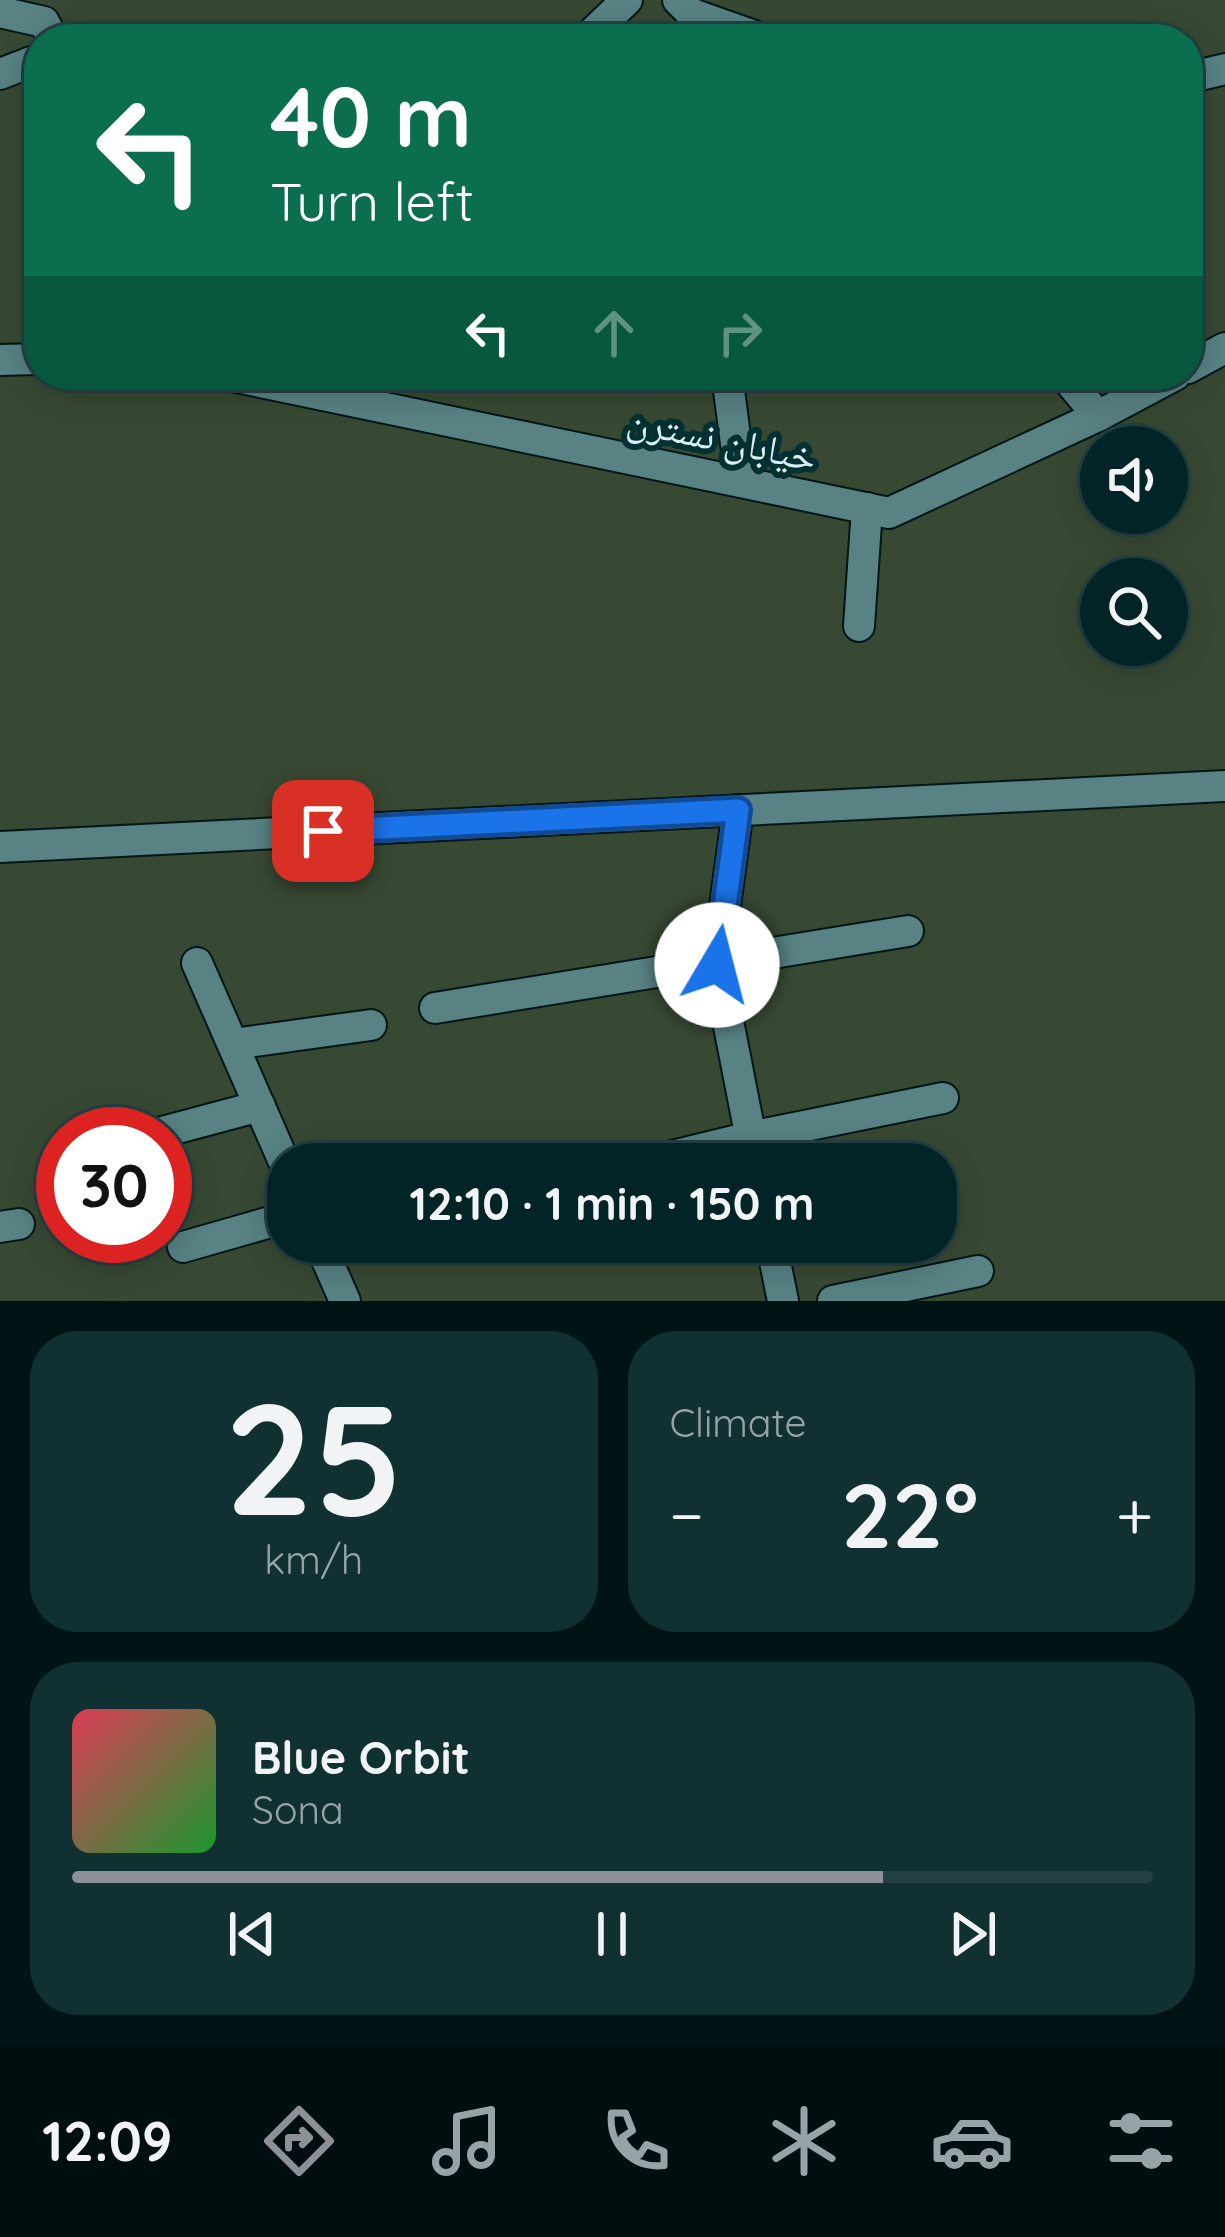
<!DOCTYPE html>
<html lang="en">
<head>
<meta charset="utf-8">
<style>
	:root { --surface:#022426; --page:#103032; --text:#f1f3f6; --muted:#96a4a7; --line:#234143; --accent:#8c9099 }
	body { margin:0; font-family:Quicksand,"Noto Naskh Arabic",sans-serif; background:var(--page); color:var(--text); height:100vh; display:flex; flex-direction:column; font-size:45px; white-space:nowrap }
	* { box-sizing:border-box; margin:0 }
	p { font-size:39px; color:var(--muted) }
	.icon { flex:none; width:66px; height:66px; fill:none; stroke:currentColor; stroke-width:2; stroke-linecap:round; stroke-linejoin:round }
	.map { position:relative; height:1301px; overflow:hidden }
	.panel { display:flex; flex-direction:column; gap:30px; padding:30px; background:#011415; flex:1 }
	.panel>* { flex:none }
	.guide { position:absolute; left:24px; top:24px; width:1179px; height:366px; border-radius:48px; box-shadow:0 6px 30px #0003,0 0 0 3px var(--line); background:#0b6e4f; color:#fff; overflow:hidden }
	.buttons { position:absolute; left:1080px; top:426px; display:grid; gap:24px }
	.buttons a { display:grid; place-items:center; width:108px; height:108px; border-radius:50%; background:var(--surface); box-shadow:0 6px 30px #0003,0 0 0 3px var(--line); font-size:60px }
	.speed { position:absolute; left:36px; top:1107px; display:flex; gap:24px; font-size:60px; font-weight:700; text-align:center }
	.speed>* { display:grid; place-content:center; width:156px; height:156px; border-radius:50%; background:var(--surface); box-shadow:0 6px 30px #0003,0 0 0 3px var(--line); line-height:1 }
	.speed .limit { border:18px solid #d22; background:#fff; color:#111 }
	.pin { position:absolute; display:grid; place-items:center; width:102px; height:102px; color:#fff; margin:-51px; border-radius:24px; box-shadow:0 6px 18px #0006 }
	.me { position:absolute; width:132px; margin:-66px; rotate:8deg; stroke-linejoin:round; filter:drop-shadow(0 0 9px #0008) }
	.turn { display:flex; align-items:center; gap:42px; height:252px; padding:0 48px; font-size:54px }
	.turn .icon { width:156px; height:156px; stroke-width:2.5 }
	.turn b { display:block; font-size:84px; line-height:102px }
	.lanes { display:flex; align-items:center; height:114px; padding:0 48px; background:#0003; justify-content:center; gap:60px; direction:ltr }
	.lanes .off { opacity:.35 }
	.big { font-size:90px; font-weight:700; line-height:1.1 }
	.panel .widget { flex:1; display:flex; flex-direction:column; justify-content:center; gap:18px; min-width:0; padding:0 42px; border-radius:48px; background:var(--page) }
	.panel .dial { align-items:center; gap:0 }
	.dial b { font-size:156px; line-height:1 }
	.song { display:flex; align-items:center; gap:36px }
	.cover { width:144px; height:144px; border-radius:18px; background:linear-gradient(135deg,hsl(350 70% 55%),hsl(130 70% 35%)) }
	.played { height:12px; border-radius:6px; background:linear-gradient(90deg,var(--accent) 75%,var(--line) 75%) }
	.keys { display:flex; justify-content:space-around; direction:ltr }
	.heat { display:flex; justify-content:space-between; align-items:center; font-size:66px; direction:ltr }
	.panel .tiles { flex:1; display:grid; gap:30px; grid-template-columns:1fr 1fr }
	.widget:last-child { grid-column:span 2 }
	.trip { position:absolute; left:267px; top:1143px; width:690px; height:120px; border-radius:48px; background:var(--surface); box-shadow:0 6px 30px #0003,0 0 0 3px var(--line); font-weight:700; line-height:120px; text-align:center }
	.tab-bar { display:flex; height:192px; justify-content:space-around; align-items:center; background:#010e0f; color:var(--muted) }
	.tab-bar .icon { width:84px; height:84px }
	.tab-bar .current { color:var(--accent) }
	.tab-bar b { font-size:54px; color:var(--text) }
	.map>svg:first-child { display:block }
	.green { fill:#384933; fill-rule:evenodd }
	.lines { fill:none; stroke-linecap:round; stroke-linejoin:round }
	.minor-casing { stroke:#021617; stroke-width:34 }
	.minor { stroke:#588284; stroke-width:30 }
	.route-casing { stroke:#114b97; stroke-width:30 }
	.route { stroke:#1a73e8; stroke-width:21 }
	.labels { text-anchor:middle; stroke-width:12; stroke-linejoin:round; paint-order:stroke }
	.street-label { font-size:39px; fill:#d9eff0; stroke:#033032 }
</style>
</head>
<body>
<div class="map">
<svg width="1225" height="1301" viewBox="0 0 1225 1301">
	<rect width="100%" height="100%" fill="#033032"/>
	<path class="green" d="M0 0H1225V1301H0ZM39 39H1188V375H39ZM1101 447H1167V513H1101ZM1101 579H1167V645H1101ZM63 1134H165V1236H63ZM288 1164H936V1242H288Z"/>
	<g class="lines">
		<g class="minor-casing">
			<g id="minor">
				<polyline points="678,0 692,14 763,39"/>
				<polyline points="0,12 44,22 53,39"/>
				<polyline points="586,39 627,0"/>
				<polyline points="0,74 39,59"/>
				<polyline points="1188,78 1225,69"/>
				<polyline points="0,360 39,359"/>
				<polyline points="1188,368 1225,348"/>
				<polyline points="227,375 889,513 1098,416 1175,375"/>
				<polyline points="727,375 741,482"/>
				<polyline points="1064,375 1098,416"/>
				<polyline points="859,626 867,508"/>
				<polyline points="738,810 717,965 756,1164"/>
				<polyline points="0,847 1225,786"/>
				<polyline points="197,963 288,1171"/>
				<polyline points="435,1008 908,931"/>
				<polyline points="233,1044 371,1025"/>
				<polyline points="155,1134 260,1106"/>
				<polyline points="428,1164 455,1157"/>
				<polyline points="639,1164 750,1137 943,1098"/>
				<polyline points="0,1227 19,1224"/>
				<polyline points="319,1242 345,1301"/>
				<polyline points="771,1242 783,1301"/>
				<polyline points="183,1247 288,1217"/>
				<polyline points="833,1301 978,1271"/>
			</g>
		</g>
		<use href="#minor" class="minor"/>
	</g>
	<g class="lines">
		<g class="route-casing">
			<polyline id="route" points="323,831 738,810 717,965"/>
		</g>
		<use href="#route" class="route"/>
	</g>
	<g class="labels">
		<g class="street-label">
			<text transform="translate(722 438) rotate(12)" y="14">خیابان نسترن</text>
		</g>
	</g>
</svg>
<div class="buttons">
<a><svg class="icon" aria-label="sound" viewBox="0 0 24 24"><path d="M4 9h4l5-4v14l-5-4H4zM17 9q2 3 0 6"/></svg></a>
<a><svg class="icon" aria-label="search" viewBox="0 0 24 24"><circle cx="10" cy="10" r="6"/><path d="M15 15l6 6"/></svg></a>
</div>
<div class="speed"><div class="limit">30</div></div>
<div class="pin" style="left:323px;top:831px;background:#d93025"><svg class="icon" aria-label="arrive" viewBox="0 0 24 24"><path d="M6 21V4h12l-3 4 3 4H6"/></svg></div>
<svg class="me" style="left:717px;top:965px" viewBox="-20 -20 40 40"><circle r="19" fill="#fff"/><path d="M0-13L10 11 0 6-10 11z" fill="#1a73e8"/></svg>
<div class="trip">12:10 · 1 min · 150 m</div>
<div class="guide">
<div class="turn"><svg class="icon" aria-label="left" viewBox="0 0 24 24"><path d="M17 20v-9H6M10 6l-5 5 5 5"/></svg><div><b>40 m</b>Turn left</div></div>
<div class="lanes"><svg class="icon" aria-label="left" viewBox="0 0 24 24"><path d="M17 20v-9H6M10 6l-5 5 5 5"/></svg><svg class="icon off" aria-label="ahead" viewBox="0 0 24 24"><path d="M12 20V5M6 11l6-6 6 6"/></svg><svg class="icon off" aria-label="right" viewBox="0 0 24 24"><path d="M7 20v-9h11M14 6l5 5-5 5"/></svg></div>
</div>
</div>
<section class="panel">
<div class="tiles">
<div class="widget dial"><b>25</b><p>km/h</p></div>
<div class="widget"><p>Climate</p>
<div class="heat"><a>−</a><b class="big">22°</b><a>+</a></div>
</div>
<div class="widget">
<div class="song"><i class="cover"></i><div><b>Blue Orbit</b><p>Sona</p></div></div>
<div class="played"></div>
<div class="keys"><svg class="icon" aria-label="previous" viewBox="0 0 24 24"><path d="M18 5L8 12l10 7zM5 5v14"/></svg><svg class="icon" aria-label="pause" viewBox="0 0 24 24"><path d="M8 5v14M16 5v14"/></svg><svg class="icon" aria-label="next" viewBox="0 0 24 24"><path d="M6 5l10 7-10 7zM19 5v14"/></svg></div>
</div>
</div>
</section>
<nav class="tab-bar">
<b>12:09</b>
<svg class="icon current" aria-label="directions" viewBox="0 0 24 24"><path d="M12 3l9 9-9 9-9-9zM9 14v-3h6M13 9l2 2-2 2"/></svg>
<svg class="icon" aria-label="music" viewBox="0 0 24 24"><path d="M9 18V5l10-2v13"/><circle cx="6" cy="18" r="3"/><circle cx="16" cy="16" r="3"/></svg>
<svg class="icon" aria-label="phone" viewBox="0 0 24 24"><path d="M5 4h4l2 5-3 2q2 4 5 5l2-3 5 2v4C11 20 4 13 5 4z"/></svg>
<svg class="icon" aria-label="climate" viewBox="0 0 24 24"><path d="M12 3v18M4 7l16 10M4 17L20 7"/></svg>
<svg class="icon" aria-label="car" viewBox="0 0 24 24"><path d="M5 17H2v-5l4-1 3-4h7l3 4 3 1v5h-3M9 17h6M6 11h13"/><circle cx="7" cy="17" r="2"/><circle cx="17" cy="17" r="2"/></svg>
<svg class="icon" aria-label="filters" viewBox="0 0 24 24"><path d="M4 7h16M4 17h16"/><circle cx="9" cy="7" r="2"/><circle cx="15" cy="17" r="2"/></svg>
</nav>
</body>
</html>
